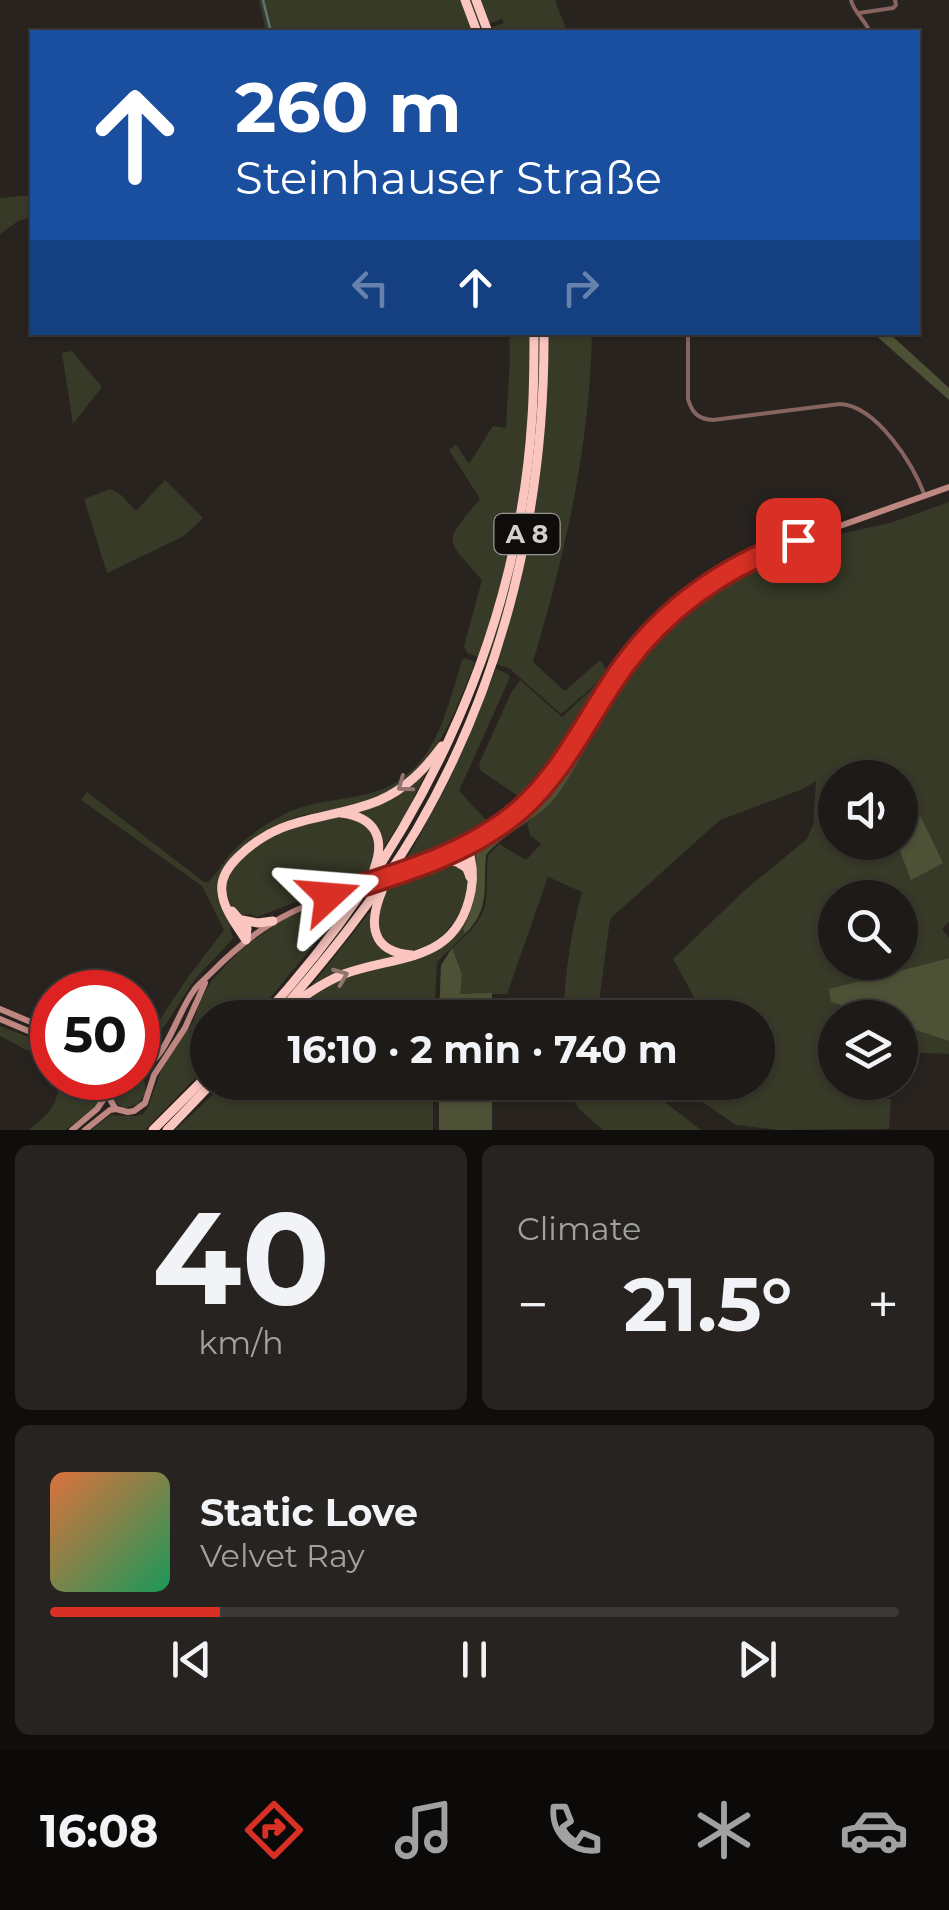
<!DOCTYPE html>
<html lang="en">
<head>
<meta charset="utf-8">
<style>
	:root { --surface:#1e1a17; --page:#262320; --text:#f1f3f6; --muted:#a1a1a1; --line:#3c3836; --accent:#d93025 }
	body { margin:0; font-family:Montserrat,sans-serif; background:var(--page); color:var(--text); height:100vh; display:flex; flex-direction:column; font-size:38px; white-space:nowrap }
	* { box-sizing:border-box; margin:0 }
	p { font-size:32px; color:var(--muted) }
	.icon { flex:none; width:55px; height:55px; fill:none; stroke:currentColor; stroke-width:2; stroke-linecap:round; stroke-linejoin:round }
	.map { position:relative; height:1130px; overflow:hidden }
	.sheet { display:flex; flex-direction:column; gap:15px; padding:15px; background:#100e0d; flex:1 }
	.sheet>* { flex:none }
	.banner { position:absolute; left:30px; top:30px; width:890px; height:305px; border-radius:0px; box-shadow:0 2px 8px #0004,0 0 0 2px var(--line); background:#1a4fa0; color:#fff; overflow:hidden }
	.tools { position:absolute; left:818px; top:760px; display:grid; gap:20px }
	.tools a { display:grid; place-items:center; width:100px; height:100px; border-radius:50%; background:var(--surface); box-shadow:0 2px 8px #0004,0 0 0 2px var(--line); font-size:50px }
	.speed { position:absolute; left:30px; top:970px; display:flex; gap:20px; font-size:50px; font-weight:700; text-align:center }
	.speed>* { display:grid; place-content:center; width:130px; height:130px; border-radius:50%; background:var(--surface); box-shadow:0 2px 8px #0004,0 0 0 2px var(--line); line-height:1 }
	.speed .limit { border:15px solid #d22; background:#fff; color:#111 }
	.pin { position:absolute; display:grid; place-items:center; width:85px; height:85px; color:#fff; margin:-42px; border-radius:20px; box-shadow:0 5px 15px #0006 }
	.me { position:absolute; width:110px; margin:-55px; rotate:71deg; stroke-linejoin:round; filter:drop-shadow(0 0 8px #0008) }
	.turn { display:flex; align-items:center; gap:35px; height:210px; padding:0 40px; font-size:45px }
	.turn .icon { width:130px; height:130px; stroke-width:2.5 }
	.turn b { display:block; font-size:70px; line-height:85px }
	.lanes { display:flex; align-items:center; height:95px; padding:0 40px; background:#0003; justify-content:center; gap:50px; direction:ltr }
	.lanes .off { opacity:.35 }
	.big { font-size:75px; font-weight:700; line-height:1.1 }
	.sheet .card { flex:1; display:flex; flex-direction:column; justify-content:center; gap:15px; min-width:0; padding:0 35px; border-radius:15px; background:var(--page) }
	.sheet .dial { align-items:center; gap:0 }
	.dial b { font-size:130px; line-height:1 }
	.song { display:flex; align-items:center; gap:30px }
	.cover { width:120px; height:120px; border-radius:15px; background:linear-gradient(135deg,hsl(20 70% 55%),hsl(150 70% 35%)) }
	.played { height:10px; border-radius:5px; background:linear-gradient(90deg,var(--accent) 20%,var(--line) 20%) }
	.keys { display:flex; justify-content:space-around; direction:ltr }
	.heat { display:flex; justify-content:space-between; align-items:center; font-size:55px; direction:ltr }
	.sheet .tiles { flex:1; display:grid; gap:15px; grid-template-columns:1fr 1fr }
	.card:last-child { grid-column:span 2 }
	.trip { position:absolute; left:190px; top:1000px; width:585px; height:100px; border-radius:50px; background:var(--surface); box-shadow:0 2px 8px #0004,0 0 0 2px var(--line); font-weight:700; line-height:100px; text-align:center }
	.dock { display:flex; height:160px; justify-content:space-around; align-items:center; background:#0c0a09; color:var(--muted) }
	.dock .icon { width:70px; height:70px }
	.dock .selected { color:var(--accent) }
	.dock b { font-size:45px; color:var(--text) }
	.map>svg:first-child { display:block }
	.green { fill:#373a27; fill-rule:evenodd }
	.forest { fill:#4d5237 }
	.lines { fill:none; stroke-linecap:round; stroke-linejoin:round }
	.stream { stroke:#5d7576; stroke-width:2.5 }
	.minor { stroke:#876460; stroke-width:4 }
	.secondary { stroke:#bf8781; stroke-width:6 }
	.motorway { stroke:#fbc6c0; stroke-width:9 }
	.secondary-bridge { stroke:#bf8781; stroke-width:6 }
	.oneway { stroke:#91736f }
	.route-casing { stroke:#8d1f18; stroke-width:25 }
	.route { stroke:#d93025; stroke-width:18 }
	.labels { text-anchor:middle; stroke-width:10; stroke-linejoin:round; paint-order:stroke }
	.shield { fill:#0f0d0b; stroke:#9a9694; stroke-width:2.5 }
	.shield-label { font-size:25px; font-weight:bold; fill:#d5d1cf }
</style>
</head>
<body>
<div class="map">
<svg width="949" height="1130" viewBox="0 0 949 1130">
	<rect width="100%" height="100%" fill="#28231f"/>
	<g class="green">
		<polygon points="259,0 555,0 567,32 479,32 504,23 502,19 466,32 266,32"/>
		<polygon points="32,195 32,217 18,221 0,234 0,198"/>
		<path d="M509 333H592C590 446 565 554 533 662L565 691 600 660 609 673 561 714 510 669 467 653 464 646 482 580C443 536 443 544 480 499L449 450 456 444 469 464 493 426 506 428 510 357Z"/>
		<polygon points="72,351 102,387 73,424 62,353"/>
		<polygon points="165,480 203,518 184,536 107,573 84,499 110,489 121,495 136,511"/>
		<path d="M949 502V922L942 929 949 938V958L830 989 831 1002 878 1017 835 1018V1082L873 1083 872 1099H891L889 1129 779 1130 736 1125 681 1087 684 1083 758 1082V1018L705 1017 673 959 745 890 807 839 813 825 816 781 803 789 720 820 610 919 600 994 601 1017H564C564 976 571 932 582 892L548 877 507 994H460L452 948C495 910 484 907 488 856L499 844 526 860 541 844 530 835 527 823 554 799 612 696 621 687 642 651 663 630 710 592 744 572 831 536 890 523ZM835 778H900V842H835ZM835 898H900V962H835Z"/>
		<path d="M465 658 475 662C451 724 429 785 358 805 331 812 300 811 275 827 256 839 239 857 222 871L218 882 234 925 230 928 233 938C221 953 206 966 194 981 177 1002 165 1037 138 1048V1045L147 1039 186 980 224 930 202 886 81 800 87 792 204 882H208C217 874 223 862 232 852 246 837 263 826 281 816 306 802 336 801 363 795 433 780 444 719 462 660Z"/>
		<path d="M496 669 508 674 510 677 459 791 489 823C465 839 436 856 408 863L398 879 406 877 407 874C420 870 440 860 452 864 498 878 430 982 387 945 382 941 379 932 375 925L384 892 414 846 452 775Z"/>
		<polygon points="520,680 562,717 596,685 597,689 564,742 518,796 480,770 479,764 511,693"/>
		<path d="M608 695 570 763 555 783 520 818 478 849 476 853C477 881 476 904 463 929L465 934 437 962 434 1017 286 1018C305 999 326 983 351 974 399 958 454 966 472 904 477 887 473 868 476 850 492 836 511 826 526 811 561 779 584 736 608 695Z"/>
		<polygon points="428,769 404,817 382,850 380,836 354,810"/>
		<path d="M345 816 368 826 376 841 371 868 339 915 254 1017 208 1018 207 1066 145 1130H91L111 1115 135 1116 143 1114 148 1107 162 1068 193 1022 201 999 212 980 241 949 284 919 344 895 346 897 356 883 324 891 257 917 249 914 243 916C191 879 271 831 305 822 318 819 332 818 345 816Z"/>
		<polygon points="372,909 371,925 398,956 308,990"/>
		<polygon points="900,1025 949,1041 949,1054 900,1052"/>
		<polygon points="0,1026 52,1046 52,1069 38,1056 0,1036"/>
		<path d="M141 1077C149 1086 146 1096 138 1104L125 1108C109 1102 114 1092 112 1079Z"/>
		<path d="M57 1078H100L103 1083 102 1098 92 1111 65 1130H29C47 1115 62 1103 57 1078Z"/>
		<polygon points="225,1083 433,1083 433,1130 175,1130"/>
		<polygon points="566,1083 604,1083 605,1089 616,1083 640,1083 701,1130 603,1130 579,1109"/>
	</g>
	<g class="forest">
		<polygon points="873,333 889,333 949,388 949,400"/>
		<path d="M612 694C604 717 569 781 554 799 534 822 504 833 486 855 483 887 491 909 465 934L463 929C476 904 477 881 476 853L478 849 520 818 555 783Z"/>
		<polygon points="905,784 943,863 911,880 897,843 900,842 900,786"/>
		<polygon points="452,948 462,975 460,994 492,993 492,1017 439,1017 441,965"/>
		<polygon points="949,958 949,1041 900,1025 900,1018 878,1017 831,1002 829,989"/>
		<rect x="439" y="1083" width="53" height="47"/>
	</g>
	<g class="lines">
		<polyline class="stream" points="263,0 271,32"/>
		<g class="minor">
			<path d="M851 0C853 11 865 20 870 32"/>
			<polyline points="859,13 893,8 896,5 895,0"/>
			<path d="M688 332V399C692 413 698 419 713 420L840 404C877 406 913 464 925 496"/>
		</g>
		<g class="secondary">
			<path d="M404 871C448 856 490 838 524 806 562 771 584 725 612 682 647 628 695 585 753 557L949 487"/>
			<polyline points="0,1009 52,1031"/>
			<polyline points="0,1019 52,1041"/>
			<path d="M138 1072C169 1057 175 1015 195 989 200 983 206 978 211 973 256 927 290 909 351 889"/>
			<polyline points="110,1078 107,1094 115,1108"/>
			<polyline points="72,1130 97,1109 107,1094"/>
			<polyline points="85,1130 110,1110 116,1109 128,1112 134,1111 145,1103 154,1075 185,1028 205,983"/>
		</g>
		<g class="motorway">
			<polyline points="465,0 477,32"/>
			<polyline points="476,0 488,32"/>
			<path d="M341 813C375 817 386 838 374 869"/>
			<path d="M467 846C457 856 467 866 470 877"/>
			<polyline points="440,858 457,862 465,867"/>
			<path d="M382 891C368 924 371 952 412 955"/>
			<polyline points="232,911 247,928 246,939"/>
			<polyline points="242,920 258,923 273,921"/>
			<path d="M246 940C237 926 223 908 222 892 220 878 228 867 237 858 282 813 326 822 378 801 406 789 425 769 442 746"/>
			<path d="M291 1006C308 993 324 982 344 974 397 954 457 965 471 891 474 875 473 862 467 846"/>
			<path d="M262 1018C414 851 518 644 532 417 534 389 534 360 534 332"/>
			<path d="M275 1018C327 958 377 897 417 829 505 678 545 506 544 332"/>
			<polyline points="153,1130 208,1075"/>
			<polyline points="167,1130 213,1082"/>
		</g>
		<polyline class="secondary-bridge" points="351,889 404,871"/>
	</g>
	<defs><path id="oneway-chevron" d="M-2-3.5L2.5 0L-2 3.5" fill="none" stroke-width="1.6" stroke-linecap="round" stroke-linejoin="round" transform="scale(2.5)"/></defs>
	<g class="oneway">
		<use href="#oneway-chevron" transform="translate(404 785) rotate(144)"/>
		<use href="#oneway-chevron" transform="translate(341 976) rotate(-22)"/>
	</g>
	<g class="lines">
		<g class="route-casing">
			<path id="route" d="M329 896C396 874 467 856 521 809 560 774 582 729 610 686 655 615 719 568 798 540"/>
		</g>
		<use href="#route" class="route"/>
	</g>
	<g class="labels">
		<rect class="shield" x="494.5" y="514" width="65" height="40" rx="8"/>
		<g class="shield-label">
			<text x="527" y="543">A 8</text>
		</g>
	</g>
</svg>
<div class="tools">
<a><svg class="icon" aria-label="sound" viewBox="0 0 24 24"><path d="M4 9h4l5-4v14l-5-4H4zM17 9q2 3 0 6"/></svg></a>
<a><svg class="icon" aria-label="search" viewBox="0 0 24 24"><circle cx="10" cy="10" r="6"/><path d="M15 15l6 6"/></svg></a>
<a><svg class="icon" aria-label="layers" viewBox="0 0 24 24"><path d="M12 4l9 5-9 5-9-5zM3 14l9 5 9-5"/></svg></a>
</div>
<div class="speed"><div class="limit">50</div></div>
<div class="pin" style="left:798px;top:540px;background:#d93025"><svg class="icon" aria-label="arrive" viewBox="0 0 24 24"><path d="M6 21V4h12l-3 4 3 4H6"/></svg></div>
<svg class="me" style="left:329px;top:896px" viewBox="-20 -20 40 40"><path d="M0-17L14 15 0 8-14 15z" fill="#d93025" stroke="#fff" stroke-width="4"/></svg>
<div class="trip">16:10 · 2 min · 740 m</div>
<div class="banner">
<div class="turn"><svg class="icon" aria-label="ahead" viewBox="0 0 24 24"><path d="M12 20V5M6 11l6-6 6 6"/></svg><div><b>260 m</b>Steinhauser Straße</div></div>
<div class="lanes"><svg class="icon off" aria-label="left" viewBox="0 0 24 24"><path d="M17 20v-9H6M10 6l-5 5 5 5"/></svg><svg class="icon" aria-label="ahead" viewBox="0 0 24 24"><path d="M12 20V5M6 11l6-6 6 6"/></svg><svg class="icon off" aria-label="right" viewBox="0 0 24 24"><path d="M7 20v-9h11M14 6l5 5-5 5"/></svg></div>
</div>
</div>
<section class="sheet">
<div class="tiles">
<div class="card dial"><b>40</b><p>km/h</p></div>
<div class="card"><p>Climate</p>
<div class="heat"><a>−</a><b class="big">21.5°</b><a>+</a></div>
</div>
<div class="card">
<div class="song"><i class="cover"></i><div><b>Static Love</b><p>Velvet Ray</p></div></div>
<div class="played"></div>
<div class="keys"><svg class="icon" aria-label="previous" viewBox="0 0 24 24"><path d="M18 5L8 12l10 7zM5 5v14"/></svg><svg class="icon" aria-label="pause" viewBox="0 0 24 24"><path d="M8 5v14M16 5v14"/></svg><svg class="icon" aria-label="next" viewBox="0 0 24 24"><path d="M6 5l10 7-10 7zM19 5v14"/></svg></div>
</div>
</div>
</section>
<nav class="dock">
<b>16:08</b>
<svg class="icon selected" aria-label="directions" viewBox="0 0 24 24"><path d="M12 3l9 9-9 9-9-9zM9 14v-3h6M13 9l2 2-2 2"/></svg>
<svg class="icon" aria-label="music" viewBox="0 0 24 24"><path d="M9 18V5l10-2v13"/><circle cx="6" cy="18" r="3"/><circle cx="16" cy="16" r="3"/></svg>
<svg class="icon" aria-label="phone" viewBox="0 0 24 24"><path d="M5 4h4l2 5-3 2q2 4 5 5l2-3 5 2v4C11 20 4 13 5 4z"/></svg>
<svg class="icon" aria-label="climate" viewBox="0 0 24 24"><path d="M12 3v18M4 7l16 10M4 17L20 7"/></svg>
<svg class="icon" aria-label="car" viewBox="0 0 24 24"><path d="M5 17H2v-5l4-1 3-4h7l3 4 3 1v5h-3M9 17h6M6 11h13"/><circle cx="7" cy="17" r="2"/><circle cx="17" cy="17" r="2"/></svg>
</nav>
</body>
</html>
